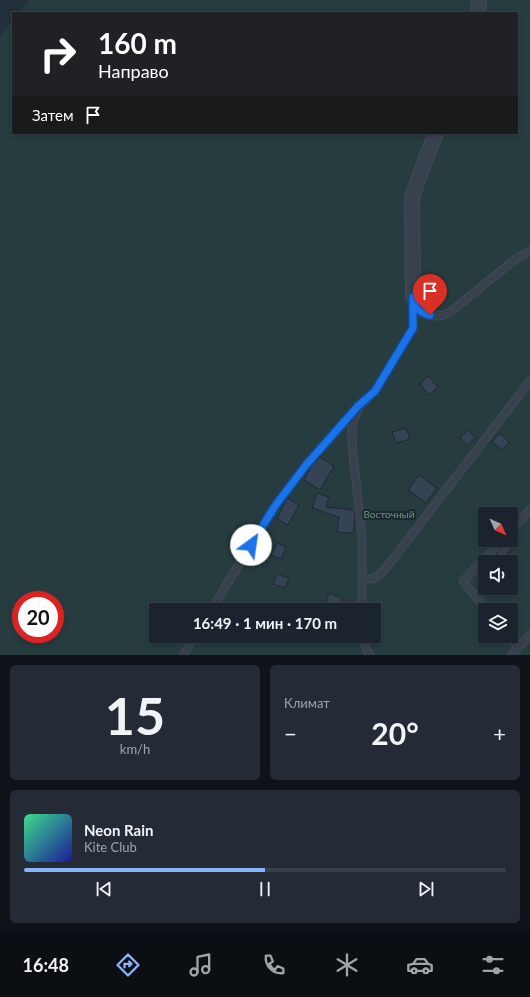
<!DOCTYPE html>
<html lang="ru">
<head>
<meta charset="utf-8">
<style>
	:root { --surface:#1b232e; --page:#242b36; --text:#f1f3f6; --muted:#a0a4aa; --line:#39404a; --accent:#8ab4f8 }
	body { margin:0; font-family:Lato,sans-serif; background:var(--page); color:var(--text); height:100vh; display:flex; flex-direction:column; font-size:15px; white-space:nowrap }
	* { box-sizing:border-box; margin:0 }
	p { font-size:13px; color:var(--muted) }
	.icon { flex:none; width:22px; height:22px; fill:none; stroke:currentColor; stroke-width:2; stroke-linecap:round; stroke-linejoin:round }
	.map { position:relative; height:655px; overflow:hidden }
	.panel { display:flex; flex-direction:column; gap:10px; padding:10px; background:#0f1319; flex:1 }
	.panel>* { flex:none }
	.banner { position:absolute; left:12px; top:12px; width:506px; height:122px; border-radius:0px; box-shadow:0 2px 6px #0003,0 0 0 1px var(--line); background:#202124; color:#fff; overflow:hidden }
	.needle { width:26px; rotate:135deg }
	.buttons { position:absolute; left:478px; top:507px; display:grid; gap:8px }
	.buttons a { display:grid; place-items:center; width:40px; height:40px; border-radius:0px; background:var(--surface); box-shadow:0 2px 6px #0003,0 0 0 1px var(--line); font-size:20px }
	.speed { position:absolute; left:12px; top:591px; display:flex; gap:8px; font-size:20px; font-weight:700; text-align:center }
	.speed>* { display:grid; place-content:center; width:52px; height:52px; border-radius:50%; background:var(--surface); box-shadow:0 2px 6px #0003,0 0 0 1px var(--line); line-height:1 }
	.speed .limit { border:6px solid #d22; background:#fff; color:#111 }
	.pin { position:absolute; display:grid; place-items:center; width:34px; height:34px; color:#fff; margin:-41px -17px; border-radius:50% 50% 50% 0; rotate:-45deg; box-shadow:0 0 4px #0007 }
	.pin .icon { rotate:45deg }
	.me { position:absolute; width:44px; margin:-22px; rotate:31deg; stroke-linejoin:round; filter:drop-shadow(0 0 3px #0008) }
	.turn { display:flex; align-items:center; gap:14px; height:84px; padding:0 20px; font-size:18px }
	.turn .icon { width:52px; height:52px; stroke-width:2.5 }
	.turn b { display:block; font-size:28px; line-height:34px }
	.then { display:flex; align-items:center; height:38px; padding:0 20px; background:#0003; gap:8px; font-size:15px }
	.big { font-size:30px; font-weight:700; line-height:1.1 }
	.panel .card { flex:1; display:flex; flex-direction:column; justify-content:center; gap:6px; min-width:0; padding:0 14px; border-radius:6px; background:var(--page) }
	.panel .dial { align-items:center; gap:0 }
	.dial b { font-size:52px; line-height:1 }
	.song { display:flex; align-items:center; gap:12px }
	.cover { width:48px; height:48px; border-radius:6px; background:linear-gradient(135deg,hsl(150 70% 55%),hsl(240 70% 35%)) }
	.played { height:4px; border-radius:2px; background:linear-gradient(90deg,var(--accent) 50%,var(--line) 50%) }
	.keys { display:flex; justify-content:space-around; direction:ltr }
	.heat { display:flex; justify-content:space-between; align-items:center; font-size:22px; direction:ltr }
	.panel .tiles { flex:1; display:grid; gap:10px; grid-template-columns:1fr 1fr }
	.card:last-child { grid-column:span 2 }
	.trip { position:absolute; left:149px; top:603px; width:232px; height:40px; border-radius:0px; background:var(--surface); box-shadow:0 2px 6px #0003,0 0 0 1px var(--line); font-weight:700; line-height:40px; text-align:center }
	.tabs { display:flex; height:64px; justify-content:space-around; align-items:center; background:#0b0e12; color:var(--muted) }
	.tabs .icon { width:28px; height:28px }
	.tabs .selected { color:var(--accent) }
	.tabs b { font-size:18px; color:var(--text) }
	.map>svg:first-child { display:block }
	.green { fill:#263c3f; fill-rule:evenodd }
	.building { fill:#364354; stroke:#1f2835 }
	.lines { fill:none; stroke-linecap:round; stroke-linejoin:round }
	.service-casing { stroke:#414a57; stroke-width:9 }
	.minor-casing { stroke:#414a57; stroke-width:16 }
	.service { stroke:#38414e; stroke-width:7 }
	.minor { stroke:#38414e; stroke-width:14 }
	.route-casing { stroke:#114b97; stroke-width:10 }
	.route { stroke:#1a73e8; stroke-width:7 }
	.labels { text-anchor:middle; stroke-width:4; stroke-linejoin:round; paint-order:stroke }
	.park-label { font-size:10px; fill:#6b9a76; stroke:#1d2633 }
</style>
</head>
<body>
<div class="map">
<svg width="530" height="655" viewBox="0 0 530 655">
	<rect width="100%" height="100%" fill="#242f3e"/>
	<path class="green" d="M30 0H530V655H0V36L13 21V133H517V13H19ZM485 514H511V540H485ZM485 562H511V588H485ZM21 600H55V634H21ZM156 610H374V636H156ZM485 610H511V636H485Z"/>
	<g class="building">
		<polygon points="428,376 438,387 429,395 420,384"/>
		<polygon points="406,428 410,439 396,443 392,432"/>
		<polygon points="468,430 475,438 467,445 460,437"/>
		<polygon points="499,433 509,442 502,450 492,442"/>
		<polygon points="320,457 334,466 320,490 304,480 311,466"/>
		<polygon points="419,475 437,488 426,503 408,490"/>
		<polygon points="317,493 329,497 326,507 354,510 355,518 353,533 337,532 339,517 312,508"/>
		<polygon points="287,498 299,505 288,525 277,519"/>
		<polygon points="507,540 520,540 502,559 496,553 506,543"/>
		<polygon points="277,543 286,547 281,559 271,555"/>
		<polygon points="277,574 289,578 285,588 273,584"/>
		<polygon points="329,593 342,598 338,610 332,610 324,607"/>
	</g>
	<g class="lines">
		<g class="service-casing">
			<g id="service">
				<path d="M414 303C418 318 437 318 449 313L517 258 530 251"/>
				<polyline points="511,530 530,510"/>
				<polyline points="362,580 376,578 386,568 530,381"/>
				<polyline points="211,610 275,506 306,465 356,410"/>
				<polyline points="362,610 362,536 352,444 352,426 359,407 375,391 413,328 413,297"/>
				<polyline points="487,610 463,581 502,540"/>
				<polyline points="364,636 366,649 370,655"/>
				<polyline points="509,636 518,647"/>
				<polyline points="183,655 196,636"/>
				<polyline points="511,655 530,635"/>
			</g>
		</g>
		<g class="minor-casing">
			<g id="minor">
				<polyline points="478,13 479,0"/>
				<polyline points="413,297 412,197 426,158 436,133"/>
			</g>
		</g>
		<use href="#service" class="service"/>
		<use href="#minor" class="minor"/>
	</g>
	<g class="lines">
		<g class="route-casing">
			<path id="route" d="M251 545 275 506 306 465 358 406 375 391 413 328V297C415 308 419 312 430 315"/>
		</g>
		<use href="#route" class="route"/>
	</g>
	<g class="labels">
		<g class="park-label">
			<text x="389" y="518">Восточный</text>
		</g>
	</g>
</svg>
<div class="buttons">
<a><svg class="needle" viewBox="-14 -14 28 28"><path d="M0-13l5 13h-10z" fill="#e53935"/><path d="M0 13l5-13h-10z" fill="#a0a4aa"/></svg></a>
<a><svg class="icon" aria-label="sound" viewBox="0 0 24 24"><path d="M4 9h4l5-4v14l-5-4H4zM17 9q2 3 0 6"/></svg></a>
<a><svg class="icon" aria-label="layers" viewBox="0 0 24 24"><path d="M12 4l9 5-9 5-9-5zM3 14l9 5 9-5"/></svg></a>
</div>
<div class="speed"><div class="limit">20</div></div>
<div class="pin" style="left:430px;top:315px;background:#d93025"><svg class="icon" aria-label="arrive" viewBox="0 0 24 24"><path d="M6 21V4h12l-3 4 3 4H6"/></svg></div>
<svg class="me" style="left:251px;top:545px" viewBox="-20 -20 40 40"><circle r="19" fill="#fff"/><path d="M0-13L10 11 0 6-10 11z" fill="#1a73e8"/></svg>
<div class="trip">16:49 · 1 мин · 170 m</div>
<div class="banner">
<div class="turn"><svg class="icon" aria-label="right" viewBox="0 0 24 24"><path d="M7 20v-9h11M14 6l5 5-5 5"/></svg><div><b>160 m</b>Направо</div></div>
<div class="then">Затем<svg class="icon" aria-label="arrive" viewBox="0 0 24 24"><path d="M6 21V4h12l-3 4 3 4H6"/></svg></div>
</div>
</div>
<section class="panel">
<div class="tiles">
<div class="card dial"><b>15</b><p>km/h</p></div>
<div class="card"><p>Климат</p>
<div class="heat"><a>−</a><b class="big">20°</b><a>+</a></div>
</div>
<div class="card">
<div class="song"><i class="cover"></i><div><b>Neon Rain</b><p>Kite Club</p></div></div>
<div class="played"></div>
<div class="keys"><svg class="icon" aria-label="previous" viewBox="0 0 24 24"><path d="M18 5L8 12l10 7zM5 5v14"/></svg><svg class="icon" aria-label="pause" viewBox="0 0 24 24"><path d="M8 5v14M16 5v14"/></svg><svg class="icon" aria-label="next" viewBox="0 0 24 24"><path d="M6 5l10 7-10 7zM19 5v14"/></svg></div>
</div>
</div>
</section>
<nav class="tabs">
<b>16:48</b>
<svg class="icon selected" aria-label="directions" viewBox="0 0 24 24"><path d="M12 3l9 9-9 9-9-9zM9 14v-3h6M13 9l2 2-2 2"/></svg>
<svg class="icon" aria-label="music" viewBox="0 0 24 24"><path d="M9 18V5l10-2v13"/><circle cx="6" cy="18" r="3"/><circle cx="16" cy="16" r="3"/></svg>
<svg class="icon" aria-label="phone" viewBox="0 0 24 24"><path d="M5 4h4l2 5-3 2q2 4 5 5l2-3 5 2v4C11 20 4 13 5 4z"/></svg>
<svg class="icon" aria-label="climate" viewBox="0 0 24 24"><path d="M12 3v18M4 7l16 10M4 17L20 7"/></svg>
<svg class="icon" aria-label="car" viewBox="0 0 24 24"><path d="M5 17H2v-5l4-1 3-4h7l3 4 3 1v5h-3M9 17h6M6 11h13"/><circle cx="7" cy="17" r="2"/><circle cx="17" cy="17" r="2"/></svg>
<svg class="icon" aria-label="filters" viewBox="0 0 24 24"><path d="M4 7h16M4 17h16"/><circle cx="9" cy="7" r="2"/><circle cx="15" cy="17" r="2"/></svg>
</nav>
</body>
</html>
